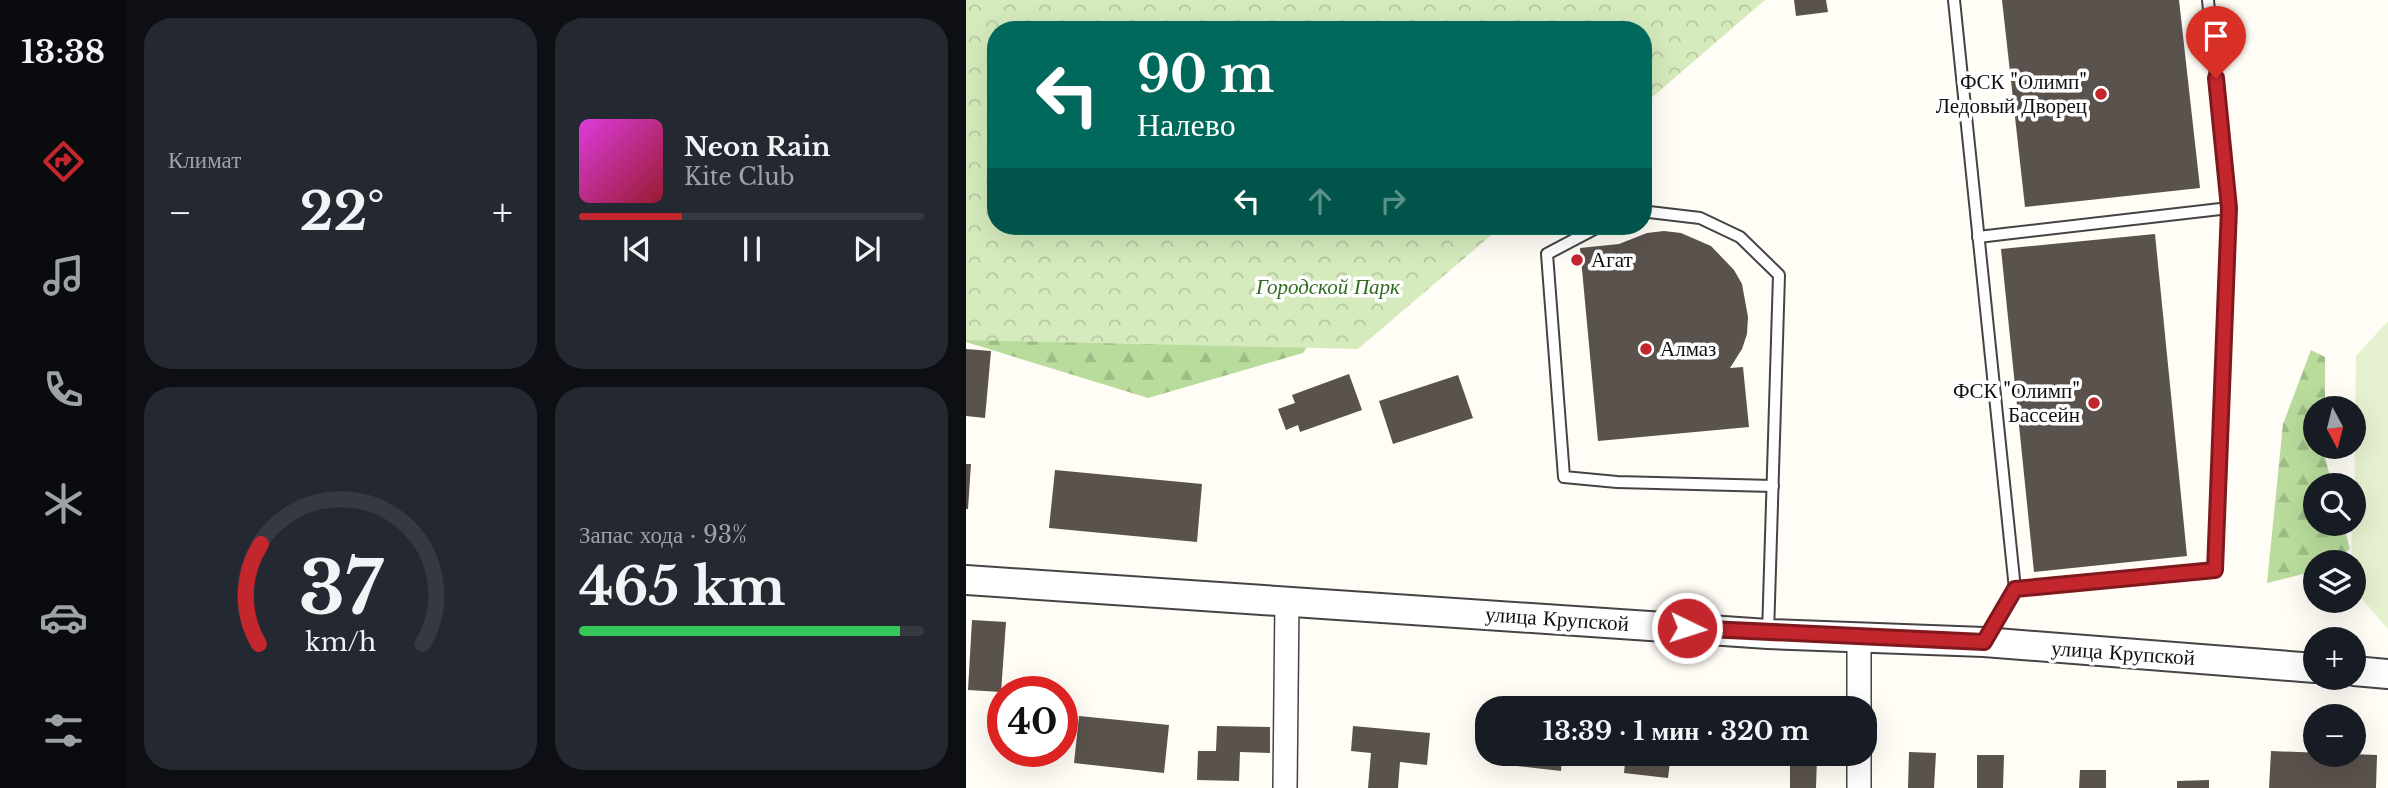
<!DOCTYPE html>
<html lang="ru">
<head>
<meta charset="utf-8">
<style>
	:root { --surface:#171b24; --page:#242831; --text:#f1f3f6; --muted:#9ea1a6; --line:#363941; --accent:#c4262e }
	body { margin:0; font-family:"Libre Baskerville",serif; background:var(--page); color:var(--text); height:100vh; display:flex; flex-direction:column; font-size:26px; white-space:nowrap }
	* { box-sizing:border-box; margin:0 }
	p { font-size:23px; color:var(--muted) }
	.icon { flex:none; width:38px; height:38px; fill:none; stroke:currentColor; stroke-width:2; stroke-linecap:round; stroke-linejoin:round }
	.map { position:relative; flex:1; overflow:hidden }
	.drawer { display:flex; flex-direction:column; gap:18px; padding:18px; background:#0d0f14; width:840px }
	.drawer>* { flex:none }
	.banner { position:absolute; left:21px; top:21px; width:665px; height:214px; border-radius:28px; box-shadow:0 7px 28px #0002; background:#00695c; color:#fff; overflow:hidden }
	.needle { width:46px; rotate:173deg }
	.controls { position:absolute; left:1337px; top:396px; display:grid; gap:14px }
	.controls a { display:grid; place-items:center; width:63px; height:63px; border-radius:50%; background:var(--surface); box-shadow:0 7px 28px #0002; font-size:35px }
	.speed { position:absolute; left:21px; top:676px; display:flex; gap:14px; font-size:35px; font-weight:700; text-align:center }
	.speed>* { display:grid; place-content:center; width:91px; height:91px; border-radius:50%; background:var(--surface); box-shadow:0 7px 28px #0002; line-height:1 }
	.speed .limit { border:10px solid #d22; background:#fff; color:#111 }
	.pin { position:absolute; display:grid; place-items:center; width:60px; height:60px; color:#fff; margin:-72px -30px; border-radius:50% 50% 50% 0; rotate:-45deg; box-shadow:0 0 7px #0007 }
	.pin .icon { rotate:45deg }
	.me { position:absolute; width:77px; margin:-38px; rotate:94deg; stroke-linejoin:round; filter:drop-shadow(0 0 5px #0008) }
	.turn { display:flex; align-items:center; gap:24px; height:147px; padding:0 35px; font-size:32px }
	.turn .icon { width:91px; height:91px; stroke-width:2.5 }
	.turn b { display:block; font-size:49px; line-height:60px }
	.lanes { display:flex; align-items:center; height:66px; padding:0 35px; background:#0003; justify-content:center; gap:35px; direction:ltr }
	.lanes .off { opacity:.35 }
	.big { font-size:52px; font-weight:800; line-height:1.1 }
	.drawer .card { flex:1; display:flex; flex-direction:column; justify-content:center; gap:10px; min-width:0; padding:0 24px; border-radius:28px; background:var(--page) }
	.drawer .dial { align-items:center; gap:0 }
	.dial svg { height:182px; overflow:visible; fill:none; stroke:var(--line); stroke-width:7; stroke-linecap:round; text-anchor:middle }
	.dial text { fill:var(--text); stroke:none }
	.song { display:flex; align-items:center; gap:21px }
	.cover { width:84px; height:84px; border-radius:10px; background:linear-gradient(135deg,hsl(300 70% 55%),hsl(350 70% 35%)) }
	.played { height:7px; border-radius:4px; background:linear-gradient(90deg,var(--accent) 30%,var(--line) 30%) }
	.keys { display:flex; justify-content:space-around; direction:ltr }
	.heat { display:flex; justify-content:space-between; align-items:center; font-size:38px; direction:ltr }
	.charge { height:10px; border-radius:5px; background:linear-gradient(90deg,#34c759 93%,var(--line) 0) }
	.drawer .tiles { flex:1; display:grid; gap:18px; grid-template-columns:repeat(2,1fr) }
	.trip { position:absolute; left:509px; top:696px; width:402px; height:70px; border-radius:28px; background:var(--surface); box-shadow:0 7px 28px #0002; font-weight:800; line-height:70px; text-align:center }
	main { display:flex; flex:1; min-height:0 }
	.menu { display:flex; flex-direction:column; width:126px; justify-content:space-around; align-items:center; background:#090b0e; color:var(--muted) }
	.menu .icon { width:49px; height:49px }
	.menu .active { color:var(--accent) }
	.menu b { font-size:32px; color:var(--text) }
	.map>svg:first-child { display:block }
	.forest { fill:url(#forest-firs) }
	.park { fill:url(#park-crowns) }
	.pitch { fill:#e6f2cf }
	.building { fill:#5a524d }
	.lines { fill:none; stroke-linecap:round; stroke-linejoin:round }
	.service-casing { stroke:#444; stroke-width:14 }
	.minor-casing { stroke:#444; stroke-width:26 }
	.tertiary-casing { stroke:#444; stroke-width:32 }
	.service { stroke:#fff; stroke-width:10 }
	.minor { stroke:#fff; stroke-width:23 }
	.tertiary { stroke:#fff; stroke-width:28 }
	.route-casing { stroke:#7f191e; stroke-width:18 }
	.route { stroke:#c4262e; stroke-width:12 }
	.poi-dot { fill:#c4262e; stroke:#fff; stroke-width:2.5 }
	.labels { text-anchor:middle; stroke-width:7; stroke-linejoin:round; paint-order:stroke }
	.poi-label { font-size:21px; fill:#111; stroke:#fff; text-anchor:end }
	.park-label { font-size:21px; font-style:italic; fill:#2f6b1f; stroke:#fff }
	.street-label { font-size:21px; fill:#111; stroke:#fff }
</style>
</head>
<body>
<main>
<nav class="menu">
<b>13:38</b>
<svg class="icon active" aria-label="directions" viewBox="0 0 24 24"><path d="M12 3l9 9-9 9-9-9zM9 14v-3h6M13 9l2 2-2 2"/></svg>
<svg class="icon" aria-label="music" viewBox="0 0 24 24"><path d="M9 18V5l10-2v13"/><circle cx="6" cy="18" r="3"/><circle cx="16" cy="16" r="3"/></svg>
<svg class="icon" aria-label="phone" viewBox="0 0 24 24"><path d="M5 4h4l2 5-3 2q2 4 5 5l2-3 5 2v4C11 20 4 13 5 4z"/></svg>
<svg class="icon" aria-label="climate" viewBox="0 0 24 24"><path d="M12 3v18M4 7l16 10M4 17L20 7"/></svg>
<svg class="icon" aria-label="car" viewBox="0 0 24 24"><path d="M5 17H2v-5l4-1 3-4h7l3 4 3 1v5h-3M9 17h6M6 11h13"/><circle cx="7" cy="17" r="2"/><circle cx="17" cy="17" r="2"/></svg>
<svg class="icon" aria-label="filters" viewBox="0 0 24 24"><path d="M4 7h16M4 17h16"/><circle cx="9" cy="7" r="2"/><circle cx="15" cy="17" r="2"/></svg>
</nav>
<section class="drawer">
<div class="tiles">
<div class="card"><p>Климат</p>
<div class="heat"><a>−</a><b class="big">22°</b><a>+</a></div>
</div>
<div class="card">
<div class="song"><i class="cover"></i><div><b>Neon Rain</b><p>Kite Club</p></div></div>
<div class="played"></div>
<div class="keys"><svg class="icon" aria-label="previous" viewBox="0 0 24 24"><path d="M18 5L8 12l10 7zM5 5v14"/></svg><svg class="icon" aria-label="pause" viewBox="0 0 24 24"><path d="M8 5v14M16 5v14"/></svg><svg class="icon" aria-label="next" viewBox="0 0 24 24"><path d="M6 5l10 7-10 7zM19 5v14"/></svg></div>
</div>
<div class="card dial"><svg viewBox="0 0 100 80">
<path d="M14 69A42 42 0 1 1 86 69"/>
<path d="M14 69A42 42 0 0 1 15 25" stroke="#c4262e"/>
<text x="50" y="56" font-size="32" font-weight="700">37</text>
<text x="50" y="72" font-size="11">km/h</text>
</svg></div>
<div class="card"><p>Запас хода · 93%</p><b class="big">465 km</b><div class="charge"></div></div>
</div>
</section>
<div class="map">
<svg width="1422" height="788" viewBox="0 0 1422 788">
	<defs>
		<pattern id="forest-firs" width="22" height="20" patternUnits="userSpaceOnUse" patternTransform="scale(1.75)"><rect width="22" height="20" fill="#b9dc9c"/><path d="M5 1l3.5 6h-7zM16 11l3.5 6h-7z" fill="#9ebc85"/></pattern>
		<pattern id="park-crowns" width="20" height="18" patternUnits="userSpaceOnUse" patternTransform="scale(1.75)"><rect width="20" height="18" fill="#d5ebbd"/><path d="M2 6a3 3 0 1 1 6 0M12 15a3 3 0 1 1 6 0" fill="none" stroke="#b6c8a1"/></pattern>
	</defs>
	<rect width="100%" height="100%" fill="#fffdf5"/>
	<g class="forest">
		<polygon points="0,0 30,30 30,226 420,226 337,353 182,398 0,342"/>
		<polygon points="1345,350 1359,357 1359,408 1349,408 1349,446 1359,446 1359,457 1366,485 1349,485 1349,523 1377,523 1384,549 1367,562 1349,562 1349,571 1301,583 1317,424"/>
	</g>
	<polygon class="park" points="0,0 799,0 677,105 677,30 30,30 30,226 536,226 392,349 0,340"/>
	<polygon class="pitch" points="1422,321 1422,629 1388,590 1388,562 1385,562 1386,523 1388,523 1390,356"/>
	<g class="building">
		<polygon points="828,0 860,0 862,12 830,16"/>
		<polygon points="1036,0 1213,0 1234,188 1059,207"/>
		<polygon points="698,231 715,233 745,246 768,270 776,284 782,317 781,334 776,349 764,368 777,367 783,427 632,441 614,248 653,244 681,233"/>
		<polygon points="1189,234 1221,556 1068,572 1035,249"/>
		<polygon points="0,349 25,351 19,418 0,416"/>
		<polygon points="383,374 396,410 334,432 332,425 320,430 312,409 329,403 326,395"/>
		<polygon points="492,375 507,418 427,444 413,401"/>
		<polygon points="0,464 5,464 2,509 0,509"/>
		<polygon points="89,470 236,484 231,542 83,528"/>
		<polygon points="6,620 40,622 35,692 2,690"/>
		<polygon points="113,716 203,725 198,773 108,763"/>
		<polygon points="251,726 304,727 304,753 274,752 273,781 231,780 232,751 250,751"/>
		<polygon points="387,726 464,733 461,765 434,762 432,788 402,788 405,753 385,751"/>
		<polygon points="1305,751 1411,755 1410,788 1303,788"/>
		<polygon points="943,752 970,753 968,788 942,788"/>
		<polygon points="552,754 596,754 595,771 551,766"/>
		<polygon points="660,754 705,754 702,778 658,773"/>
		<polygon points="1011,755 1038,755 1037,788 1011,788"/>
		<polygon points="824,756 851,757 850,788 824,788"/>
		<polygon points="1114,770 1140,770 1140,788 1113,788"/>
		<polygon points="1243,780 1243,788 1211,788 1211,781"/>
	</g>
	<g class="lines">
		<g class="service-casing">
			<g id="service">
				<polyline points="988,0 1049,589 1019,640"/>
				<polyline points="677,214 683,212 734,218 774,237 813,275 802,634"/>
				<polyline points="634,226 581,254 598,477 651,482 807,486"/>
				<polyline points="1012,237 1263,208"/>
				<polyline points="1049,589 1249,570 1263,208 1242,0"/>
			</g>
		</g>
		<g class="minor-casing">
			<g id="minor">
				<polyline points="893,637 893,709"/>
				<polyline points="893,754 893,788"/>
				<polyline points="319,788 321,601"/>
			</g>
		</g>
		<g class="tertiary-casing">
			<g id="tertiary">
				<polyline points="0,580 802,634 1018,642 1349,668"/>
				<polyline points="1388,671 1422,674"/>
			</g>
		</g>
		<use href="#service" class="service"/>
		<use href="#minor" class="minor"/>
		<use href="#tertiary" class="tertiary"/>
	</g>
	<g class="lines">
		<g class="route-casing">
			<polyline id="route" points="721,628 1018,642 1049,589 1249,570 1263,208 1250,78"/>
		</g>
		<use href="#route" class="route"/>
	</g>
	<g class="poi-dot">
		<circle cx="1135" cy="94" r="7"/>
		<circle cx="611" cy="260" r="7"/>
		<circle cx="680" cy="349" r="7"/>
		<circle cx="1128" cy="403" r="7"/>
	</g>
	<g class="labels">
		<g class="poi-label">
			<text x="1121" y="89">ФСК "Олимп"<tspan x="1121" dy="24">Ледовый Дворец</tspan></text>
			<text x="625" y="267" text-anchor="start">Агат</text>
			<text x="694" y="356" text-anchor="start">Алмаз</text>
			<text x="1114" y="398">ФСК "Олимп"<tspan x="1114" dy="24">Бассейн</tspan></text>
		</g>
		<g class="park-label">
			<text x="362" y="294">Городской Парк</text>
		</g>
		<g class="street-label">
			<text transform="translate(591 619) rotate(4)" y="7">улица Крупской</text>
			<text transform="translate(1157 653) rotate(4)" y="7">улица Крупской</text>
		</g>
	</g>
</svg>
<div class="controls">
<a><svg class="needle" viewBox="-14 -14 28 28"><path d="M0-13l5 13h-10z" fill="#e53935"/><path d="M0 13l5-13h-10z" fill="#9ea1a6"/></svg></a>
<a><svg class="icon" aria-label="search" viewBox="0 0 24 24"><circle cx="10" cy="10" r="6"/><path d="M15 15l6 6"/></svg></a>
<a><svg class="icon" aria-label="layers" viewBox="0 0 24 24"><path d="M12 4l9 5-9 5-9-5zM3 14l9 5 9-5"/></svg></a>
<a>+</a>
<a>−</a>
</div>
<div class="speed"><div class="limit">40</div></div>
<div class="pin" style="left:1250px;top:78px;background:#d93025"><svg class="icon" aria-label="arrive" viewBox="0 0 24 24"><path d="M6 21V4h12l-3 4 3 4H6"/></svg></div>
<svg class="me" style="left:721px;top:628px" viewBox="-20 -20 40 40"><circle r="17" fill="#c4262e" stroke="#fff" stroke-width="3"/><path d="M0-11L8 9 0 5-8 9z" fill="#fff"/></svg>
<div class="trip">13:39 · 1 мин · 320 m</div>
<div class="banner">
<div class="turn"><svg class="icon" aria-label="left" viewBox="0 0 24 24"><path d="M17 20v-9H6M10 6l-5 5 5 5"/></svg><div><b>90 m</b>Налево</div></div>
<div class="lanes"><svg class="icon" aria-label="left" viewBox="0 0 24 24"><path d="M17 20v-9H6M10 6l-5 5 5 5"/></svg><svg class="icon off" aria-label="ahead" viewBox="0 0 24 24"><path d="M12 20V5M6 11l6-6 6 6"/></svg><svg class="icon off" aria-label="right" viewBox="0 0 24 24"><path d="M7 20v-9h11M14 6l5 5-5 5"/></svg></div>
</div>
</div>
</main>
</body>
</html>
